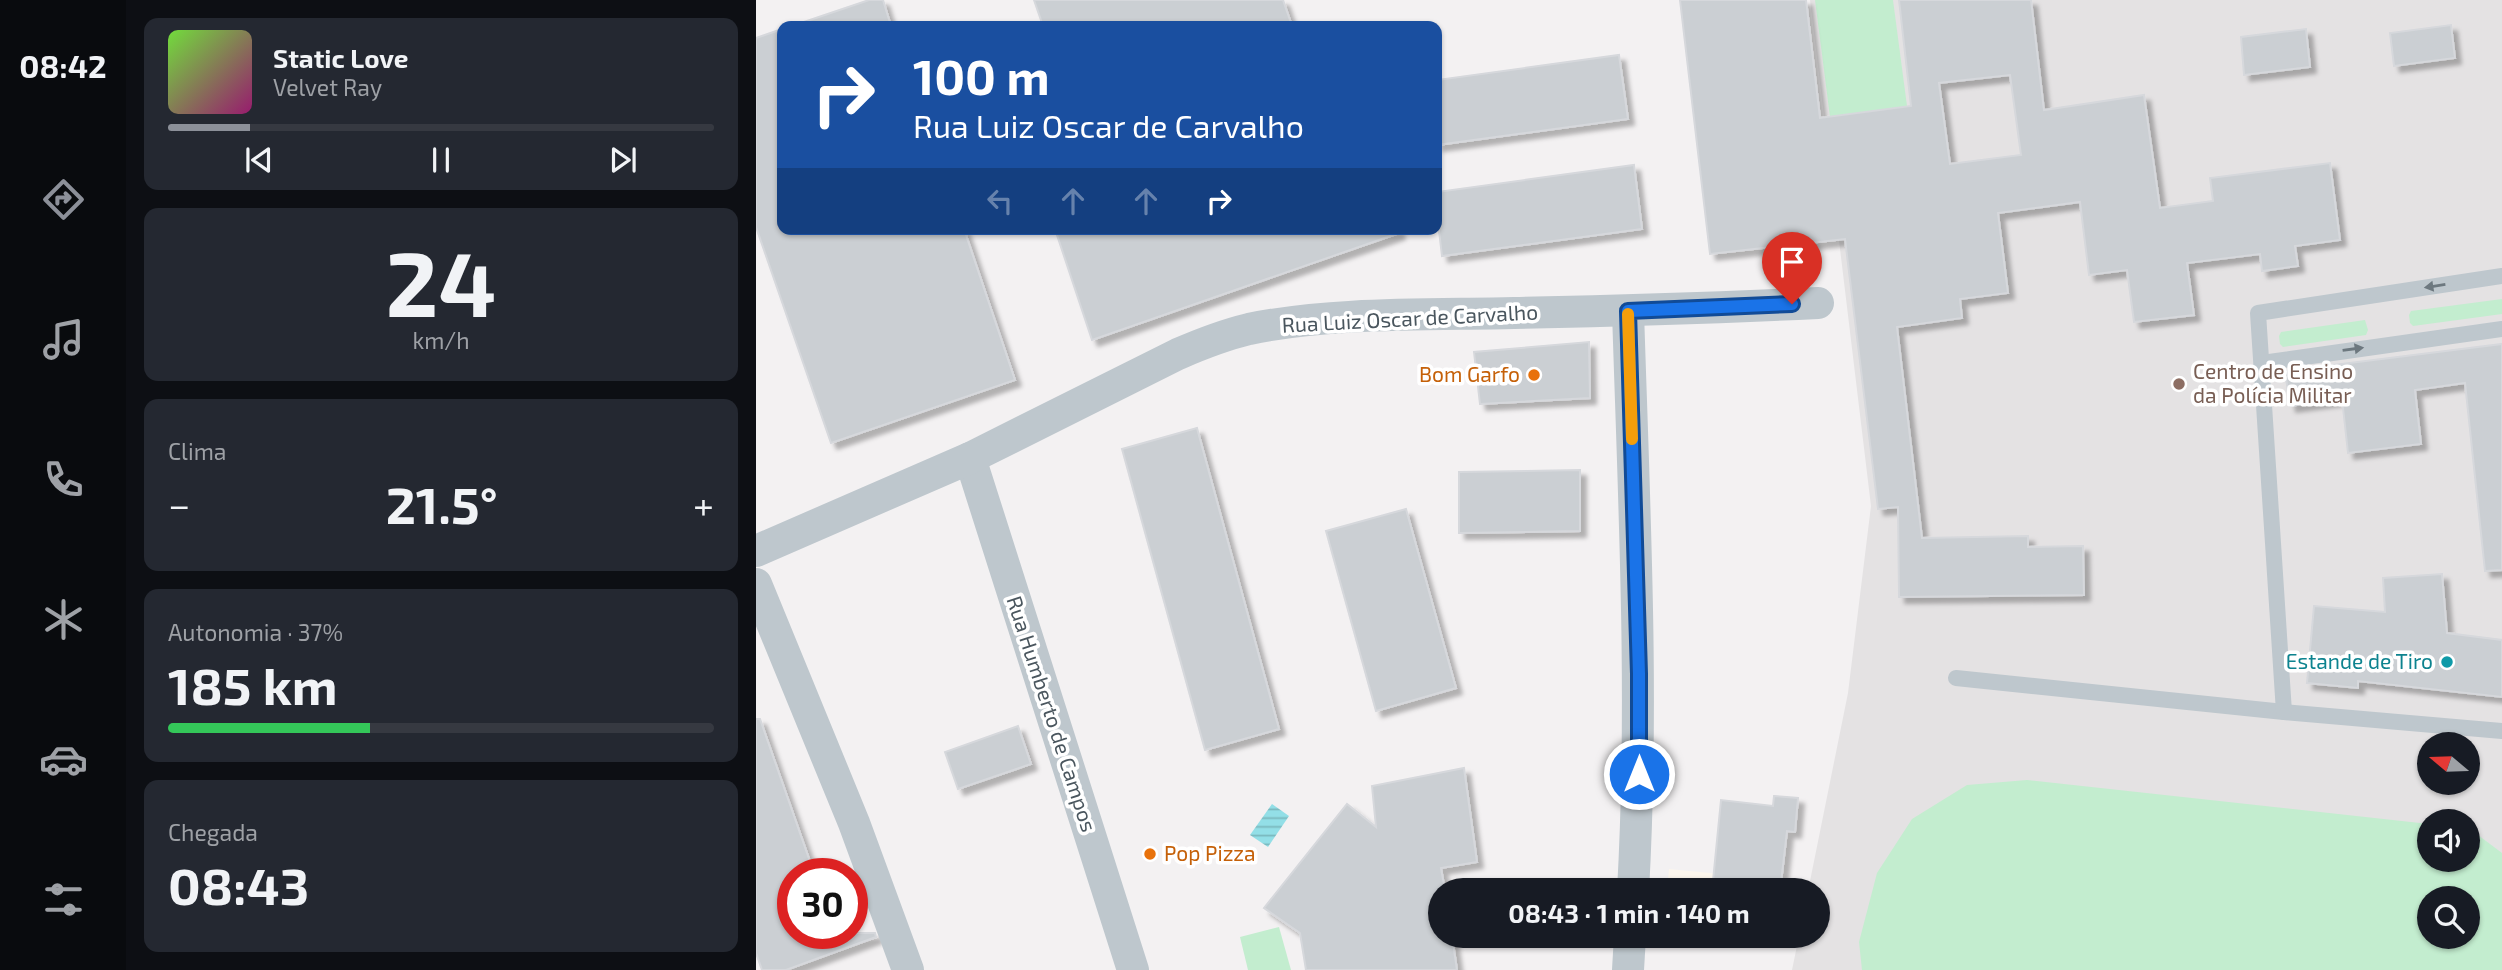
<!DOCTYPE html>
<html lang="pt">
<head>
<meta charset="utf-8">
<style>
	:root { --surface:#171b24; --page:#242831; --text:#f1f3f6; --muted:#9ea1a6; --line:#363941; --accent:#8c9099 }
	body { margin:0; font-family:"Exo 2",sans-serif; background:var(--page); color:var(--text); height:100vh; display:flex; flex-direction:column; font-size:26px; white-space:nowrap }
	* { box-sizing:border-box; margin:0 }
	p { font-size:23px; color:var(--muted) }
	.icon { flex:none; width:38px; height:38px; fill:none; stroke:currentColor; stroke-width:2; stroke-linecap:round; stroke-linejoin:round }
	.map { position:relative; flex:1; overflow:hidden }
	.details { display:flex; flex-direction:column; gap:18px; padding:18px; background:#0d0f14; width:630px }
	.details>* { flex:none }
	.hud { position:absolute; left:21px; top:21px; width:665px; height:214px; border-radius:14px; box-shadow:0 2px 5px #0004; background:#1a4fa0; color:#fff; overflow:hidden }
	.needle { width:46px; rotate:289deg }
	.buttons { position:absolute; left:1661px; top:732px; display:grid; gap:14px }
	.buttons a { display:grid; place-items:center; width:63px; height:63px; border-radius:50%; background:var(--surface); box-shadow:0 2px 5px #0004; font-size:35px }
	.speed { position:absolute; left:21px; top:858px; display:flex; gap:14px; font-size:35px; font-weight:700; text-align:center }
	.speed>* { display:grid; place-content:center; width:91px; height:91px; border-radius:50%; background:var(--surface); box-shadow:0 2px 5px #0004; line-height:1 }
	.speed .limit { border:10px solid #d22; background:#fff; color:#111 }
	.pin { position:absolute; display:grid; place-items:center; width:60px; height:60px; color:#fff; margin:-72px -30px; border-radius:50% 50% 50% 0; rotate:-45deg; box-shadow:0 0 7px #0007 }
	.pin .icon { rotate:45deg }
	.me { position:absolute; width:77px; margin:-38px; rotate:0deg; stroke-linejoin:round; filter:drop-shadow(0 0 5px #0008) }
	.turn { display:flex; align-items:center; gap:24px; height:147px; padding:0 21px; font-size:32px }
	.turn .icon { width:91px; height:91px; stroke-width:2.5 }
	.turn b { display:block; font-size:49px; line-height:60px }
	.lanes { display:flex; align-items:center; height:66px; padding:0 21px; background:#0003; justify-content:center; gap:35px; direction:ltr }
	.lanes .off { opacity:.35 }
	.big { font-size:52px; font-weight:700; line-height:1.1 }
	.details .card { flex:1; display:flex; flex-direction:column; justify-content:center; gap:10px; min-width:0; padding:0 24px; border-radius:14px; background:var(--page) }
	.details .dial { align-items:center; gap:0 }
	.dial b { font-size:91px; line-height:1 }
	.song { display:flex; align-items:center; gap:21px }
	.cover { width:84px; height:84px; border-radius:10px; background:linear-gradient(135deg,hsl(100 70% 55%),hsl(320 70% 35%)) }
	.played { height:7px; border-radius:4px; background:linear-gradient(90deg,var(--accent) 15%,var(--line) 15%) }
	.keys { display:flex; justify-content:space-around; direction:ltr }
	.heat { display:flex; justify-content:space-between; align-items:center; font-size:38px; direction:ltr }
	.charge { height:10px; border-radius:5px; background:linear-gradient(90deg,#34c759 37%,var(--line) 0) }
	.trip { position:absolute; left:672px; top:878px; width:402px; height:70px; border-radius:35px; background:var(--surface); box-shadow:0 2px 5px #0004; font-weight:700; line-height:70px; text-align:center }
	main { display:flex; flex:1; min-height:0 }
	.menu { display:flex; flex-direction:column; width:126px; justify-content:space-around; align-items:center; background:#090b0e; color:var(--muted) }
	.menu .icon { width:49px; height:49px }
	.menu .selected { color:var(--accent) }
	.menu b { font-size:32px; color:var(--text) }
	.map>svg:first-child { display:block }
	.commercial { fill:#fcf6ed }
	.education { fill:#e4e2e3; fill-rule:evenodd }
	.green { fill:#c3edcf; fill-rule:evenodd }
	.water { fill:url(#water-rules) }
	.building { fill:#cbcfd3; stroke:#d6d8dc; stroke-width:2; fill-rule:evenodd; filter:url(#shadow) }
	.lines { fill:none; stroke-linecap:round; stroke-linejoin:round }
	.lane { stroke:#bec7cd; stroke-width:16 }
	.street { stroke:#bec7cd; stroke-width:32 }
	.oneway { fill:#6d787f }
	.route-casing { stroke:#114b97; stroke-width:18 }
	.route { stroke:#1a73e8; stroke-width:12 }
	.slow { stroke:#f59e0b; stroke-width:12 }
	.food-dot { fill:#e8710a; stroke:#fff; stroke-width:2.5 }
	.education-dot { fill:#8d6e63; stroke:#fff; stroke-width:2.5 }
	.culture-dot { fill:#0f9aa8; stroke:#fff; stroke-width:2.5 }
	.labels { text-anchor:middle; stroke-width:7; stroke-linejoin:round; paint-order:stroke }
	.street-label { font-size:21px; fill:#4a565e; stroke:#fff }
	.education-label { font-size:21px; fill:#785e54; stroke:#fff; text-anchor:start }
	.food-label { font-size:21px; fill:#c56008; stroke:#fff; text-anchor:end }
	.culture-label { font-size:21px; fill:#0d838f; stroke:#fff; text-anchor:end }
</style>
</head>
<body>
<main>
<nav class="menu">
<b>08:42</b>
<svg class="icon selected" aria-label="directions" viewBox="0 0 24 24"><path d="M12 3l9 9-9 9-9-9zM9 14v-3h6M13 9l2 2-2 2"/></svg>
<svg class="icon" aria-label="music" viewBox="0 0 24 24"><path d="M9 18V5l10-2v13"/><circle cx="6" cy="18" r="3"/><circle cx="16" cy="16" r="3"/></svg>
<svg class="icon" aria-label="phone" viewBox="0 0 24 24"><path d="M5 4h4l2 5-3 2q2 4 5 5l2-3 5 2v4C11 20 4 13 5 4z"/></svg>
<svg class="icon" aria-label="climate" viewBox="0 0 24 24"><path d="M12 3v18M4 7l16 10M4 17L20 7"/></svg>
<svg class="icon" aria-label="car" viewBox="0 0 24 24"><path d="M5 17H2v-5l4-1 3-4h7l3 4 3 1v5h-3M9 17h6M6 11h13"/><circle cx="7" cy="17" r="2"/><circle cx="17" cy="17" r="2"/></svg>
<svg class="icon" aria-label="filters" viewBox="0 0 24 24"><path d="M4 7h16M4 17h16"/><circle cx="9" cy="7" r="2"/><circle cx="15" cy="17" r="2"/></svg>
</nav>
<section class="details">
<div class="card">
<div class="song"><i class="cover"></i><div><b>Static Love</b><p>Velvet Ray</p></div></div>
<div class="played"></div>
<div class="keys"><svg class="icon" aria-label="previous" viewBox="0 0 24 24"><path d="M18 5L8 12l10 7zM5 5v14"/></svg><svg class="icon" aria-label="pause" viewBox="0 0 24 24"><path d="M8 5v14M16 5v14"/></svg><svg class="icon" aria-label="next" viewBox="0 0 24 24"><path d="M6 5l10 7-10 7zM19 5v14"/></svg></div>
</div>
<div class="card dial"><b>24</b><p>km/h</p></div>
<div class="card"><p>Clima</p>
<div class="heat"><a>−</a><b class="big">21.5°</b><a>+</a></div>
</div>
<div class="card"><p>Autonomia · 37%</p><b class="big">185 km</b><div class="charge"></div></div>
<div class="card"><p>Chegada</p><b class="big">08:43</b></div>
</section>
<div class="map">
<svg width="1746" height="970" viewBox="0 0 1746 970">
	<defs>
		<pattern id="water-rules" width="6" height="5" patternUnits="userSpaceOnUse" patternTransform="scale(1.75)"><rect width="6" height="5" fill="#93dfe7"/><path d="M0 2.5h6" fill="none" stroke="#7ab8be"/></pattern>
		<filter id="shadow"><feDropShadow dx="6" dy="6" stdDeviation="2" flood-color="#0004"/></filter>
	</defs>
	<rect width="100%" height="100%" fill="#f3f1f2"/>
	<polygon class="commercial" points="913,869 1053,883 1052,891 911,891"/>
	<path class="education" d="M1054 0H1746V970H1036L1043 936H1062V891H1052L1092 693 1115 506ZM1673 744H1712V782H1673ZM1673 821H1712V859H1673ZM1673 898H1712V936H1673Z"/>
	<g class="green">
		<polygon points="1059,0 1137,0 1151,106 1074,117"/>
		<polygon points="1746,299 1746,314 1657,326 1654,323 1653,315 1655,311"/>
		<polygon points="1609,320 1612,330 1610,335 1527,347 1524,344 1523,336 1525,332"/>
		<path d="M1271 780 1673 824V859H1712V829H1714L1746 853V970H1106L1103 942 1121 873 1156 819 1211 785ZM1673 898H1712V936H1673Z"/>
		<polygon points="523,927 535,970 492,970 484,937"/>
	</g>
	<polygon class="water" points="516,804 533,816 512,847 494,835"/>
	<g class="building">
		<polygon points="113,0 127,0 135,26 49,26 48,22"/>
		<polygon points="278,0 527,0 536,26 287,26"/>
		<path d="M924 0H1050L1064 118 1155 106 1143 0H1275L1288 110 1388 95 1404 208 1457 201 1454 178 1574 163 1584 240 1539 246 1542 266 1506 271 1504 254 1431 263 1438 315 1378 322 1371 270 1333 275 1324 202 1242 213 1252 293 1204 299 1206 318 1141 327 1166 538 1272 536V547L1327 546 1328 595 1143 597 1142 507 1122 509 1089 239 954 254ZM1254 75 1265 155 1194 164 1183 83Z"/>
		<polygon points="1695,25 1699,58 1638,66 1634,33"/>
		<polygon points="26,29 26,229 208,229 259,380 75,443 0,227 0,38"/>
		<polygon points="1550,29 1554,67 1488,75 1485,37"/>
		<polygon points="863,55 872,119 681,145 681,80"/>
		<polygon points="878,165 886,229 686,256 681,214 681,192"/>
		<polygon points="299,229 642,229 643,233 336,340"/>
		<polygon points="833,342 834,398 724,404 718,352"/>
		<polygon points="1746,344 1746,570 1729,571 1709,383 1659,390 1665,444 1592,453 1586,399 1534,406 1529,371"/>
		<polygon points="441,428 523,729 449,750 366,449"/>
		<polygon points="824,470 824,531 703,533 703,472"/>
		<polygon points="650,509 700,688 620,711 570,531"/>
		<polygon points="1686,574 1691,633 1746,640 1746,697 1602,681 1602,688 1551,683 1558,606 1629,612 1627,578"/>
		<polygon points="0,719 4,719 58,873 37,873 37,933 119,933 120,937 30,970 6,970 0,953"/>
		<polygon points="262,726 275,764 202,789 189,752"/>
		<polygon points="708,768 721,862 685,868 689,891 684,891 684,936 696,936 701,970 550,970 544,933 508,908 591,804 620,827 616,786"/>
		<polygon points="1018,796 1042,798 1039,832 1031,831 1024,891 956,891 965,800 1017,806"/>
	</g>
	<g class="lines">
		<g class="lane">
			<polyline points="1506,363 1746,329"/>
			<polyline points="1200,678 1528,712 1746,731"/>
			<polyline points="1528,712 1502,313 1746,276"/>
		</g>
		<g class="street">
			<path d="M872 311C878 504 888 697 877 891"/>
			<polyline points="214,458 377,970"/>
			<path d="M0 551 214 458 422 354C445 344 468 335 493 329 575 312 673 315 758 313 859 311 960 308 1062 303"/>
			<polyline points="0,584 98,823 152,970"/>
			<polyline points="872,970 874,936"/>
		</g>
	</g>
	<defs><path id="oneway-solid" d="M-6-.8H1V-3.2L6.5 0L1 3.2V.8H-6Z" transform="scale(1.75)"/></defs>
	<g class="oneway">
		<use href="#oneway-solid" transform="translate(1679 286) rotate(171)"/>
		<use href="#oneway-solid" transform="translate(1597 349) rotate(-8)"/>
	</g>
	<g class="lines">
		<g class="route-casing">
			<polyline id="route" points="883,774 883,674 872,311 1036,304"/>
		</g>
		<use href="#route" class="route"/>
		<polyline class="slow" points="872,314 876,439"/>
	</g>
	<g class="food-dot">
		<circle cx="778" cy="375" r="7"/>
		<circle cx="394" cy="854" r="7"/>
	</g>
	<circle class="education-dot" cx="1423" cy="384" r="7"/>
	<circle class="culture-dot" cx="1691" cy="662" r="7"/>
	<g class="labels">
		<g class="street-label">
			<text transform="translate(654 319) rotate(-3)" y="7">Rua Luiz Oscar de Carvalho</text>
			<text transform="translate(295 714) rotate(72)" y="7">Rua Humberto de Campos</text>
		</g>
		<g class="education-label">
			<text x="1437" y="379">Centro de Ensino<tspan x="1437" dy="24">da Polícia Militar</tspan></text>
		</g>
		<g class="food-label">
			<text x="764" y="382">Bom Garfo</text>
			<text x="408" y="861" text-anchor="start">Pop Pizza</text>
		</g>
		<g class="culture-label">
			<text x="1677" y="669">Estande de Tiro</text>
		</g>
	</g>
</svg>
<div class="buttons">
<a><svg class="needle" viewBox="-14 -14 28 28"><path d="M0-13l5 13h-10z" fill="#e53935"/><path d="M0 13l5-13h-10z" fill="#9ea1a6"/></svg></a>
<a><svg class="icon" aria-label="sound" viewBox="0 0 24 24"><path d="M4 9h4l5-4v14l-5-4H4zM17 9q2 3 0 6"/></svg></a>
<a><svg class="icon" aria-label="search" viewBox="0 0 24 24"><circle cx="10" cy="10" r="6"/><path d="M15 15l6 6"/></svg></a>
</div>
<div class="speed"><div class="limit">30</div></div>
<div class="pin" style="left:1036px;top:304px;background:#d93025"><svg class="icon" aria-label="arrive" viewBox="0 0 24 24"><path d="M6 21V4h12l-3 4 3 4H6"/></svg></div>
<svg class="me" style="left:883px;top:774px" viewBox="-20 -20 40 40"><circle r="17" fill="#1a73e8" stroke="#fff" stroke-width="3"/><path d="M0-11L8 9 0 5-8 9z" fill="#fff"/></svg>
<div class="trip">08:43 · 1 min · 140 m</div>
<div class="hud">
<div class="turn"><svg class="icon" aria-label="right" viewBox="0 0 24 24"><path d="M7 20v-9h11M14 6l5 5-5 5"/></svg><div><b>100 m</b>Rua Luiz Oscar de Carvalho</div></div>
<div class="lanes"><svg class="icon off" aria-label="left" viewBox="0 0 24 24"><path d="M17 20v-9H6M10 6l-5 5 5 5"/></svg><svg class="icon off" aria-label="ahead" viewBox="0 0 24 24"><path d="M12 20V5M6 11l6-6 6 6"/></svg><svg class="icon off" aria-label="ahead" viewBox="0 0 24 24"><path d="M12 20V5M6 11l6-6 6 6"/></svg><svg class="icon" aria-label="right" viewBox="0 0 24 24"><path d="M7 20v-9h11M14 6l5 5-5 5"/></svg></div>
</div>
</div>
</main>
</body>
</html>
